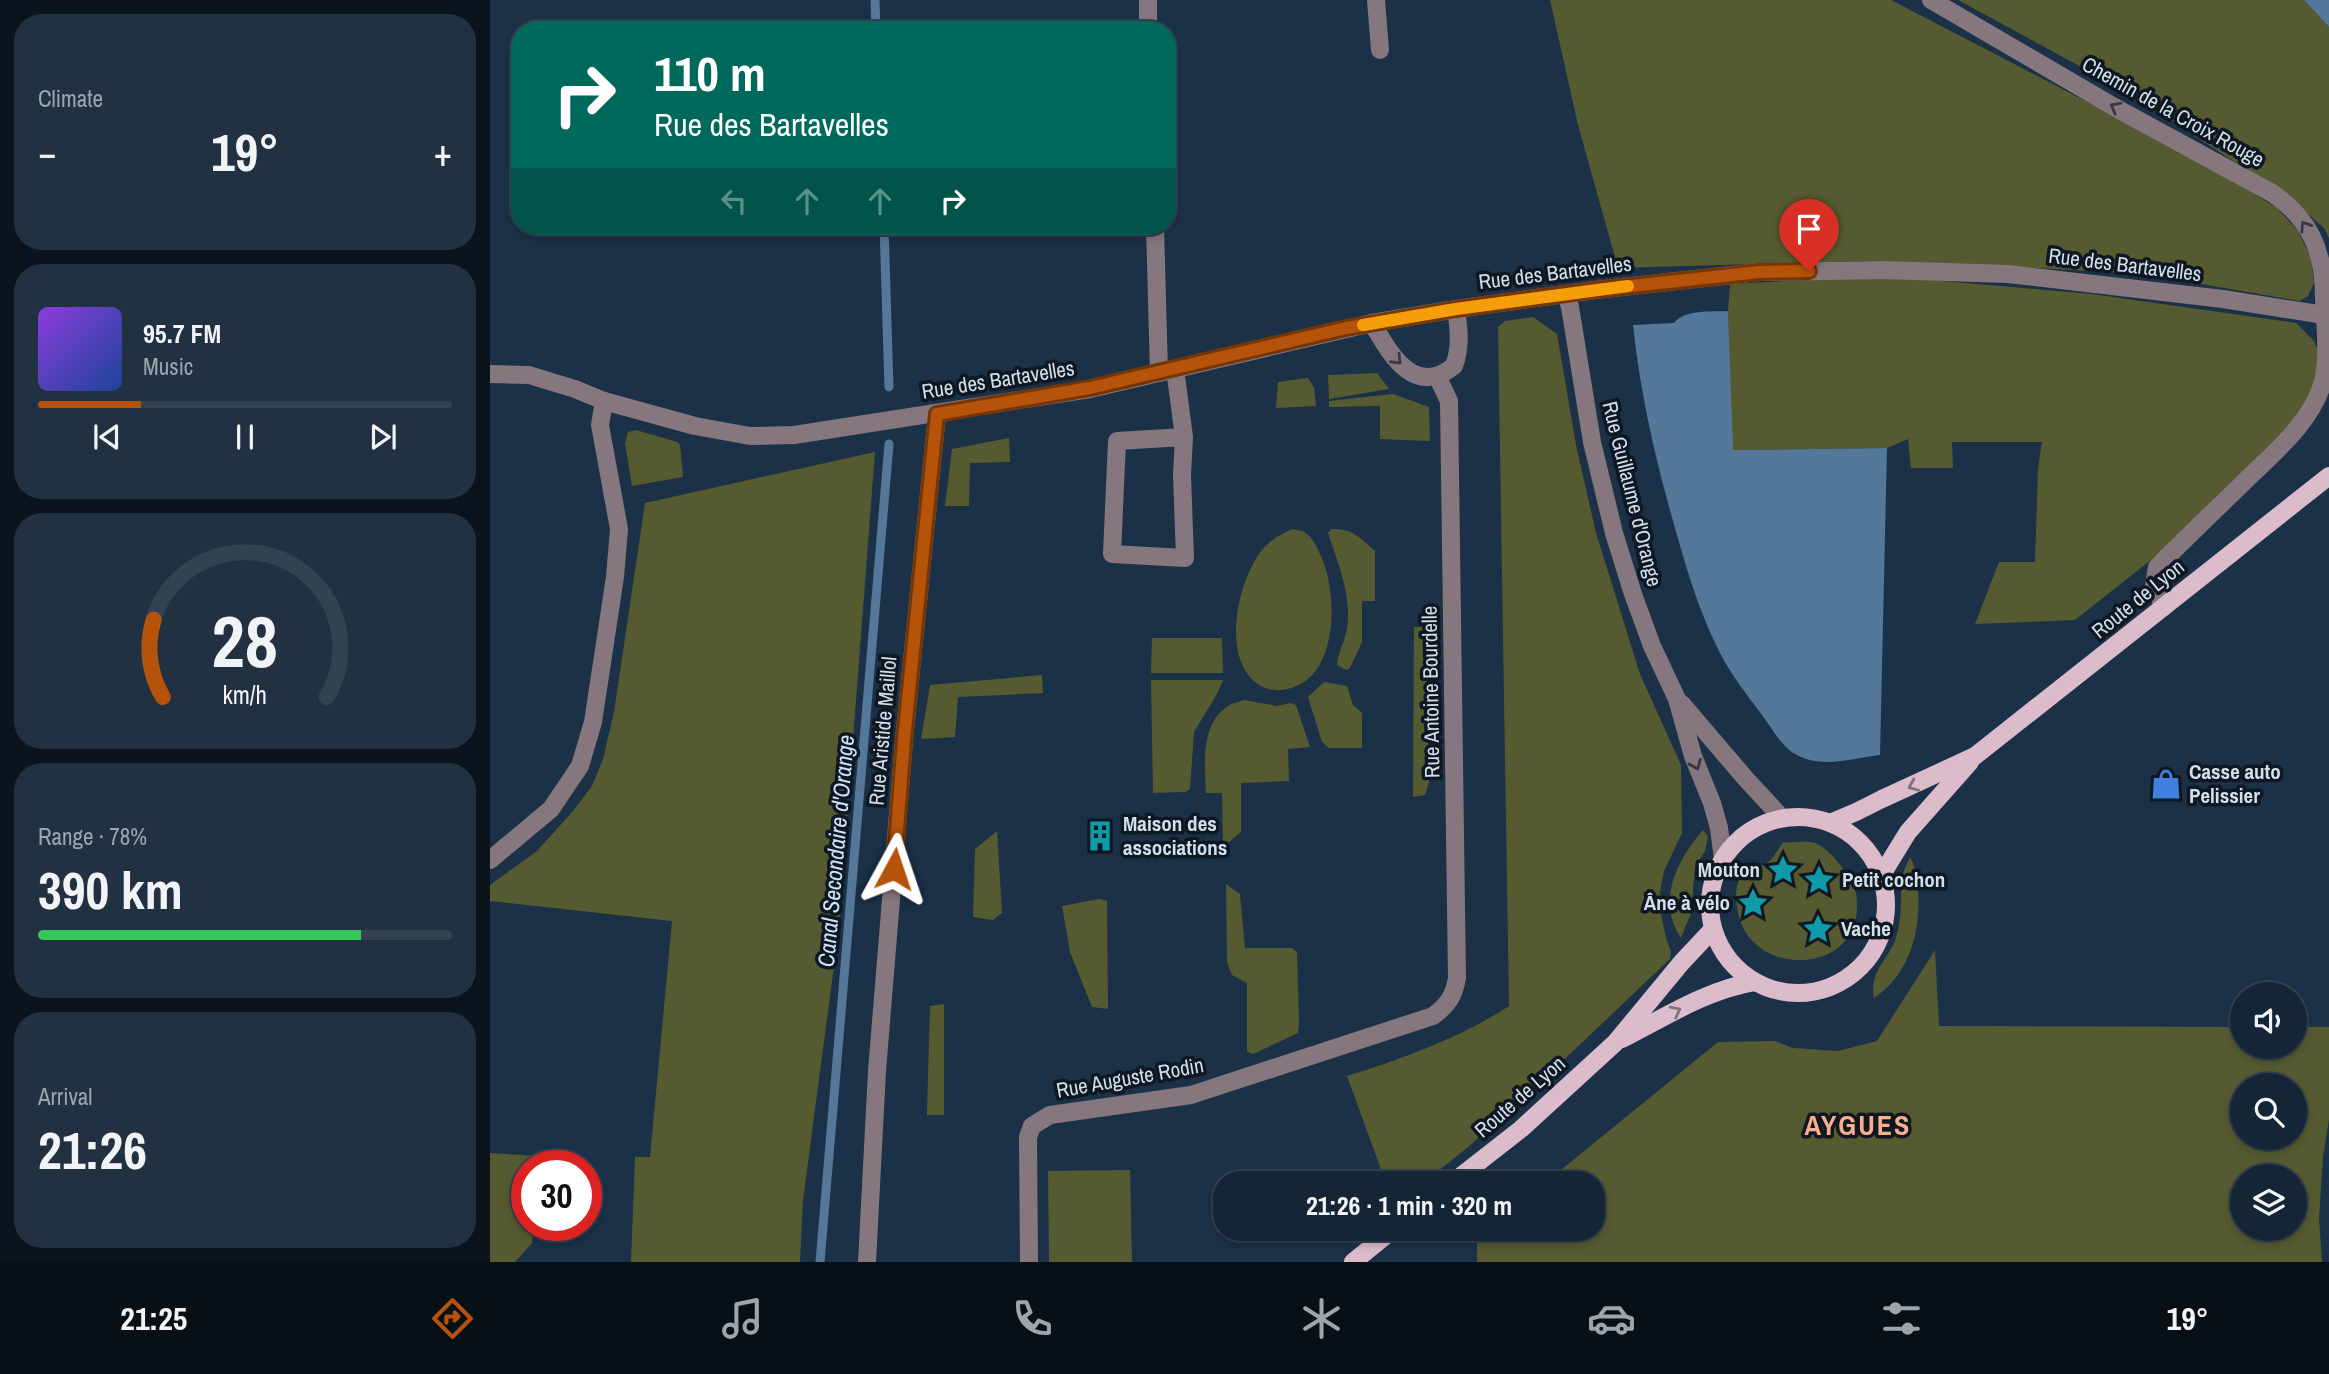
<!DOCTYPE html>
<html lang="en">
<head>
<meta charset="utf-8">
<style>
	:root { --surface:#142535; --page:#213141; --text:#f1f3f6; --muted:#9da5ad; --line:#334250; --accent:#b45309 }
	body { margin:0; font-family:"Archivo Narrow",sans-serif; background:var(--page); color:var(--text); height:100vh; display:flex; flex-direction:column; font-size:26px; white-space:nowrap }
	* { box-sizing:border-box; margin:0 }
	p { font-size:23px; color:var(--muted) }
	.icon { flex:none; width:38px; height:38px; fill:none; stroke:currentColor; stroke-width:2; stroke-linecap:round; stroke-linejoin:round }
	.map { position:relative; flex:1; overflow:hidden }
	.drawer { display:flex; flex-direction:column; gap:14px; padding:14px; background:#0b141d; width:490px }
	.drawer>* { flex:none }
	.guide { position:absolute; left:21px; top:21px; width:665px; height:214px; border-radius:28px; box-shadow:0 4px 10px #0003,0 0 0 2px var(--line); background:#00695c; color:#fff; overflow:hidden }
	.fabs { position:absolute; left:1740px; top:982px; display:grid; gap:14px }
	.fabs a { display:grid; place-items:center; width:77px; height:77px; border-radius:50%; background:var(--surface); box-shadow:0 4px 10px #0003,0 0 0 2px var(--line); font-size:35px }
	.speed { position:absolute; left:21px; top:1150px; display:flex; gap:14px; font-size:35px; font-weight:700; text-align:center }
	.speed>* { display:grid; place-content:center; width:91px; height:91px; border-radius:50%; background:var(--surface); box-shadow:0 4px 10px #0003,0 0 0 2px var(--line); line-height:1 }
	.speed .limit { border:10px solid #d22; background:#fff; color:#111 }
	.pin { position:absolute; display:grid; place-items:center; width:60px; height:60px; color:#fff; margin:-72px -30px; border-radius:50% 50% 50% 0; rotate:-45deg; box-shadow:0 0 7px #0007 }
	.pin .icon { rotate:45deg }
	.me { position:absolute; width:77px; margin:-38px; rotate:5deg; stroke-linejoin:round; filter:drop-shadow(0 0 5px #0008) }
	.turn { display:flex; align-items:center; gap:24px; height:147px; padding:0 28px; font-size:32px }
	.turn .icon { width:91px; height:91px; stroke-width:2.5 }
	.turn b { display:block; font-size:49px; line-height:60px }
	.lanes { display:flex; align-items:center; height:66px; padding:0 28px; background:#0003; justify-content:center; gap:35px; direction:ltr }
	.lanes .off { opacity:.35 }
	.big { font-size:52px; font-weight:800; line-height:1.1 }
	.drawer .widget { flex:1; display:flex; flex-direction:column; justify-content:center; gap:10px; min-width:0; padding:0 24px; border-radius:28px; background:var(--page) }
	.drawer .dial { align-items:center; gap:0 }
	.dial svg { height:182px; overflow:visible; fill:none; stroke:var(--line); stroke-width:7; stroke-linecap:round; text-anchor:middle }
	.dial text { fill:var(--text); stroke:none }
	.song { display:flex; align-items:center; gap:21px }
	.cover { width:84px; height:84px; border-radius:10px; background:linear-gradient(135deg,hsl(270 70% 55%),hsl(220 70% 35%)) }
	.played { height:7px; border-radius:4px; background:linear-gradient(90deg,var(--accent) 25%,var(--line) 25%) }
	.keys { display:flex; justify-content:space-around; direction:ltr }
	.heat { display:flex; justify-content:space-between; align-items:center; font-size:38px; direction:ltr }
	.charge { height:10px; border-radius:5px; background:linear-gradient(90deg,#34c759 78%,var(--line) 0) }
	.trip { position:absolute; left:723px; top:1171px; width:392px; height:70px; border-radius:28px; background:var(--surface); box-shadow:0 4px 10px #0003,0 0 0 2px var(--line); font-weight:800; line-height:70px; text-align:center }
	.tabs { display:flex; height:112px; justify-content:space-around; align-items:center; background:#080f15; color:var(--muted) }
	.tabs .icon { width:49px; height:49px }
	.tabs .current { color:var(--accent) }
	.tabs b { font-size:32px; color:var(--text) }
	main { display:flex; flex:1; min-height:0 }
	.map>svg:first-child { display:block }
	.green { fill:#565a30; fill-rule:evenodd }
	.water { fill:#537899 }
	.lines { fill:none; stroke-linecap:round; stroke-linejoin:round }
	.stream { stroke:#537899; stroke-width:9 }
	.minor { stroke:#86767d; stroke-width:18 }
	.major { stroke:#dcbccb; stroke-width:18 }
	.oneway { stroke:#393942 }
	.oneway2 { stroke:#80727f }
	.route-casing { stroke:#753606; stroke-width:18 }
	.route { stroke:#b45309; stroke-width:12 }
	.slow { stroke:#f59e0b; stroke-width:12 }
	.labels { text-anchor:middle; stroke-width:7; stroke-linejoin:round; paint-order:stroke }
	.street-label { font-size:21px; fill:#d2dfed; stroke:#0f1822 }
	.poi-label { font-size:21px; font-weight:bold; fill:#d2dfed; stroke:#0f1822; text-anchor:start }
	.water-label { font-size:23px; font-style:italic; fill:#cee5fb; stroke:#0f1822 }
	.district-label { font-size:28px; font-weight:bold; letter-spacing:2px; fill:#f9ae8c; stroke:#0f1822 }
</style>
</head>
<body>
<main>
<section class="drawer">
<div class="widget"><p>Climate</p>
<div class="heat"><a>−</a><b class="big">19°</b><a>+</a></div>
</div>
<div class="widget">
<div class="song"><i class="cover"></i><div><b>95.7 FM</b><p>Music</p></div></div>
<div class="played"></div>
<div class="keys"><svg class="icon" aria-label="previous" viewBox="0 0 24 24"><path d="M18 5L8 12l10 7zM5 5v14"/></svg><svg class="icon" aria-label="pause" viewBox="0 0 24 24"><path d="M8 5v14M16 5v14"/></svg><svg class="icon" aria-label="next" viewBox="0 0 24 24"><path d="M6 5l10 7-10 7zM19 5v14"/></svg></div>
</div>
<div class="widget dial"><svg viewBox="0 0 100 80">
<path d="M14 69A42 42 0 1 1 86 69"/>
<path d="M14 69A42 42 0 0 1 10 35" stroke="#b45309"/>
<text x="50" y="56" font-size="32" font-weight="700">28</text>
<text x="50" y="72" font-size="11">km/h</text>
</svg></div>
<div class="widget"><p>Range · 78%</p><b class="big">390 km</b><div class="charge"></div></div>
<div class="widget"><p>Arrival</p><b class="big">21:26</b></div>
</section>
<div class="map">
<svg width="1839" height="1262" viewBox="0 0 1839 1262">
	<rect width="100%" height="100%" fill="#1b3147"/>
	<g class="green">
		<polygon points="1060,0 1401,0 1717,164 1787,208 1808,231 1821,258 1824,283 1818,296 1810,301 1653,274 1492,265 1371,261 1128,268 1088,125"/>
		<polygon points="1468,0 1814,0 1839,27 1839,238 1834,228 1800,198 1639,93"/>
		<polygon points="1396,276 1602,294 1806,323 1823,340 1831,355 1826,387 1793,434 1685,541 1585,620 1485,624 1509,562 1545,562 1548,469 1552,442 1462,442 1463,468 1421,468 1418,439 1397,448 1242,450 1238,311 1240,284"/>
		<path d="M1043 317 1067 334 1086 445 1106 533 1150 674 1191 765 1192 833 1174 871 1170 892 1171 914 1176 938 1181 952 1180 959 1060 1073 977 1148 933 1183H896L857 1076C914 1058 968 1039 1019 1006L1008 327 1015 321Z"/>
		<polygon points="887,373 899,389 839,399 838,375"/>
		<polygon points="818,378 824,387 826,406 786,408 788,382"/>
		<polygon points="903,394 939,407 940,441 890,439 890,406 839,407 839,401"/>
		<polygon points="146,430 187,442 190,445 193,477 142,486 135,444 138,432"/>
		<polygon points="519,438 520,462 480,463 479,506 455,506 462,449"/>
		<polygon points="385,452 348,936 313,1200 310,1262 141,1262 145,1157 160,1157 182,921 0,901 0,885 47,851 83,811 102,786 113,759 124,712 155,503"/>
		<path d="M802 529C808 530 813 530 817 534 824 540 827 548 831 556 849 596 849 685 791 690 778 691 767 686 759 676 734 645 749 579 772 550 780 540 791 534 802 529Z"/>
		<path d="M841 529C863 528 870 538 885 551V601H872V642L860 668 856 670 847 665C848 652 855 641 857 629 862 596 848 563 838 533Z"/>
		<polygon points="924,627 935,627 939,782 935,795 923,797"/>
		<polygon points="662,638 732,638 733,673 661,673"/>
		<polygon points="552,675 553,693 468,697 465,737 431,739 440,685"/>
		<polygon points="661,680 733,680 727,694 704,732 700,789 695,792 663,793"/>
		<polygon points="834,682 857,686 863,705 872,713 872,748 839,748 832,742 818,697"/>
		<path d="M754 700 787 706 801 703 806 705 820 747 798 749 799 781 751 783V832L733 847 732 793H716C715 764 710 724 738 706 742 703 749 702 754 700Z"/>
		<path d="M1213 830 1218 837 1215 851 1205 867 1201 913 1191 938C1166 901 1187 860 1213 830Z"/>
		<polygon points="507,831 512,913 503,920 483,917 485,849"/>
		<path d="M1293 842C1302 843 1316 840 1325 843 1340 849 1350 865 1359 877 1366 887 1367 896 1367 907 1367 976 1260 978 1248 912 1244 894 1246 881 1256 867 1279 867 1281 861 1293 842Z"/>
		<path d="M1420 857C1426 867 1427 878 1428 890 1431 931 1420 974 1384 998 1380 972 1394 964 1404 943 1413 922 1410 900 1412 878 1413 871 1417 864 1420 857Z"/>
		<polygon points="736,884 750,894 755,948 802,948 807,952 809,1023 808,1033 763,1054 757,1051 757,983 742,975 737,962"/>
		<polygon points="609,899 617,901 618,1009 602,1007 580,952 572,906"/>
		<path d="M1445 950 1449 1026 1752 1027V1046H1804V1027H1839V1119L1833 1157 1829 1218 1832 1262H987V1238L999 1229 1102 1228V1183H1055L1228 1042 1285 1041 1303 1048 1348 1051 1387 1041ZM1752 1085H1804V1138H1752ZM1752 1176H1804V1228H1752Z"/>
		<polygon points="454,1004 454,1115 437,1115 440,1006"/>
		<polygon points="0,1153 48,1156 47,1165 37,1166 37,1225 43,1225 42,1243 25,1262 0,1262"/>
		<polygon points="640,1170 642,1262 559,1262 558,1171"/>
	</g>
	<g class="water">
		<polygon points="1814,0 1839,0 1839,27"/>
		<path d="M1238 311 1243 450 1397 448 1390 755C1363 758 1333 769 1307 755 1292 748 1282 728 1272 715 1258 696 1241 675 1230 653 1210 614 1197 571 1185 528 1166 462 1150 393 1143 325L1184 323C1195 309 1221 312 1238 311Z"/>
	</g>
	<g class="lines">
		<g class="stream">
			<polyline points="385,0 386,30"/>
			<polyline points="394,226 399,387"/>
			<polyline points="330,1262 399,444"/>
		</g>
		<g class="minor">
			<polyline points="658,0 658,30"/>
			<polyline points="886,0 890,50"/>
			<path d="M1441 0 1626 108 1782 193C1820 219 1834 251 1834 297 1835 324 1839 355 1833 382 1821 424 1781 455 1751 485 1723 512 1695 539 1667 567L1664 586 1674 607"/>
			<polyline points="665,226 669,373"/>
			<polyline points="1076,294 1080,307 1102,442 1124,533 1143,594 1162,646 1187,699 1203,756 1222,803 1229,828 1233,859"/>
			<path d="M882 323C900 353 923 398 964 366 971 347 969 329 966 309"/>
			<polyline points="685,369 694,437 627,441 622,554 695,558 692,475 694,437"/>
			<polyline points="0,374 39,375 85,389 114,401 205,426 260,436 304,435 600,389 882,323 966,309 1105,290 1269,272 1394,270 1518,274 1733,299 1834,315"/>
			<polyline points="1192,704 1255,778 1292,818"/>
			<polyline points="0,860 61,809 90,766 103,722 125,577 129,529 110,425 114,401"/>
			<polyline points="377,1262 387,1071 414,740 447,414"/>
			<path d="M539 1262 538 1137 542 1126 560 1115 701 1095 943 1016C958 1005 964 996 967 978L959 401 947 376"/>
		</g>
		<g class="major">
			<circle cx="1308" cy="905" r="88"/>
			<polyline points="1340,823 1366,812 1392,799 1485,756 1839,476"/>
			<polyline points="1391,876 1418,832 1480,762"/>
			<path d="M1132 1039C1174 1018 1216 990 1264 982"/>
			<polyline points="962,1183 1031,1129 1125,1043 1192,962 1223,929"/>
			<polyline points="863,1262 905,1228"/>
		</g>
	</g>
	<defs><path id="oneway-chevron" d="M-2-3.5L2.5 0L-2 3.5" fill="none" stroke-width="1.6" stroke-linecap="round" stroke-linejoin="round" transform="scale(1.75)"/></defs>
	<g class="oneway">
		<use href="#oneway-chevron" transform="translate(1625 107) rotate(-151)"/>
		<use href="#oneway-chevron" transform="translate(1815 226) rotate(-123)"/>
		<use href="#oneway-chevron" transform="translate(907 360) rotate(46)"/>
		<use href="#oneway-chevron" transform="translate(1206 765) rotate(68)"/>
	</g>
	<g class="oneway2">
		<use href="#oneway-chevron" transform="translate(1423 786) rotate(157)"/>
		<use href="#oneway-chevron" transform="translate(1186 1011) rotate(-27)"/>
	</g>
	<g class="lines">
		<g class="route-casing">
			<polyline id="route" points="404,869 414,740 447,414 600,388 856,328 966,309 1105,290 1269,272 1319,271"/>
		</g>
		<use href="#route" class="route"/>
		<polyline class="slow" points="873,325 966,309 1138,286"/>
	</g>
	<defs>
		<g id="shop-bare" transform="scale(2.415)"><path d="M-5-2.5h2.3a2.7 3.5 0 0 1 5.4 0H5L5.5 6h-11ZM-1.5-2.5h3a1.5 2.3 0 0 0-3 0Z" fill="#3f7fe0" stroke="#0f1822" stroke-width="2.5" paint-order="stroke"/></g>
		<g id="building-bare" transform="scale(2.415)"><path d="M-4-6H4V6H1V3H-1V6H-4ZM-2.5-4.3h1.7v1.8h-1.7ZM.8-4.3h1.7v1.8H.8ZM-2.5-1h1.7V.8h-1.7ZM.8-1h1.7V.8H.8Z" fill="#0f9aa8" stroke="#0f1822" stroke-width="2.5" paint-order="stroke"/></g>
		<g id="sight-bare" transform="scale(2.415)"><path d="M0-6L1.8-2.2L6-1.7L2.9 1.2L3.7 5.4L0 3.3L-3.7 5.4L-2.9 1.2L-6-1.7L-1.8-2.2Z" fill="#0f9aa8" stroke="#0f1822" stroke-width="2.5" paint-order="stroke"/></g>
	</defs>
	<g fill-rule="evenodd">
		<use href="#shop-bare" x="1676" y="784"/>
		<use href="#building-bare" x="610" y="836"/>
		<use href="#sight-bare" x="1293" y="870"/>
		<use href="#sight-bare" x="1329" y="880"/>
		<use href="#sight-bare" x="1263" y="903"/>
		<use href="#sight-bare" x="1328" y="929"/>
	</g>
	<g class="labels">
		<g class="street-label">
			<text transform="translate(1683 112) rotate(29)" y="7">Chemin de la Croix Rouge</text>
			<text transform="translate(1635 265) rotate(7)" y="7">Rue des Bartavelles</text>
			<text transform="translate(1065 273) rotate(-7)" y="7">Rue des Bartavelles</text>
			<text transform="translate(508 380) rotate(-9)" y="7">Rue des Bartavelles</text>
			<text transform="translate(1142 494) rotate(76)" y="7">Rue Guillaume d'Orange</text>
			<text transform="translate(1648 599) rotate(-39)" y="7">Route de Lyon</text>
			<text transform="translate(941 692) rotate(-91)" y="7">Rue Antoine Bourdelle</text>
			<text transform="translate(393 731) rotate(-85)" y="7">Rue Aristide Maillol</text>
			<text transform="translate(640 1078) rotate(-10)" y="7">Rue Auguste Rodin</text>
			<text transform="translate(1030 1097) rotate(-41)" y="7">Route de Lyon</text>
		</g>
		<g class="poi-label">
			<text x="1699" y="779">Casse auto<tspan x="1699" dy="24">Pelissier</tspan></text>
			<text x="633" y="831">Maison des<tspan x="633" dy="24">associations</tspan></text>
			<text x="1270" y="877" text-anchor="end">Mouton</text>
			<text x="1352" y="887">Petit cochon</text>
			<text x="1240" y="910" text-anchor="end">Âne à vélo</text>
			<text x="1351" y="936">Vache</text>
		</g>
		<g class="water-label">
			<text transform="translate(346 851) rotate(-85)" y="8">Canal Secondaire d'Orange</text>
		</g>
		<g class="district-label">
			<text x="1368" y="1135">AYGUES</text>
		</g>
	</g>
</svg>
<div class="fabs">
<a><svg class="icon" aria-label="sound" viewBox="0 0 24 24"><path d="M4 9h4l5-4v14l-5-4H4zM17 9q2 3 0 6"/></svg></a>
<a><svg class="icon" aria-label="search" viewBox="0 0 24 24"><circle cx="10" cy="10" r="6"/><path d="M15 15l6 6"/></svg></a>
<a><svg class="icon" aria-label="layers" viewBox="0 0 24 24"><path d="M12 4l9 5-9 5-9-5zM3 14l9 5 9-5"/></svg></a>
</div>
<div class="speed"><div class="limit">30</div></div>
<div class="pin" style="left:1319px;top:271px;background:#d93025"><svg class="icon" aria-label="arrive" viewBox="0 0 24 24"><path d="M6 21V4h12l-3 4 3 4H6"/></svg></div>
<svg class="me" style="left:404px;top:869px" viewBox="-20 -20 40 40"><path d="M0-17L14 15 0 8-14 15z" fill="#b45309" stroke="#fff" stroke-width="4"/></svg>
<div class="trip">21:26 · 1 min · 320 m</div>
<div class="guide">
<div class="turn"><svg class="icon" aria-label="right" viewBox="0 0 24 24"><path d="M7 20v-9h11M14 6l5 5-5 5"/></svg><div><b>110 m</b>Rue des Bartavelles</div></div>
<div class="lanes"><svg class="icon off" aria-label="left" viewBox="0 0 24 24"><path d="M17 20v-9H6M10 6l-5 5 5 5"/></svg><svg class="icon off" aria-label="ahead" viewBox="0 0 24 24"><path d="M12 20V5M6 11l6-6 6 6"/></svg><svg class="icon off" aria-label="ahead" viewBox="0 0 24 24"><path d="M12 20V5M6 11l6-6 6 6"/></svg><svg class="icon" aria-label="right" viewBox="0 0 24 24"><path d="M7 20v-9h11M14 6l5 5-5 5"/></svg></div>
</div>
</div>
</main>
<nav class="tabs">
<b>21:25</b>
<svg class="icon current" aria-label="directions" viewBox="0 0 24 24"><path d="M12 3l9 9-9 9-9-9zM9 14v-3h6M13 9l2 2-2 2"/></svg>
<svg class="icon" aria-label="music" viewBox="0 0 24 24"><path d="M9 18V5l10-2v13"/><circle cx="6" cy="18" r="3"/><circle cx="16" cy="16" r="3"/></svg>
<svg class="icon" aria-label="phone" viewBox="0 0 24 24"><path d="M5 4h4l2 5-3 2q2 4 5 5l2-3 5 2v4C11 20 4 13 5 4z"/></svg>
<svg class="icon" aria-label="climate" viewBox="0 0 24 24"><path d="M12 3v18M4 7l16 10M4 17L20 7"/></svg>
<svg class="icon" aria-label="car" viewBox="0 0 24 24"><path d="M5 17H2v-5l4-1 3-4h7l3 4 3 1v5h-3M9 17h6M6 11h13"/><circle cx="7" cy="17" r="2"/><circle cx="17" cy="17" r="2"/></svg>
<svg class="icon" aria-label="filters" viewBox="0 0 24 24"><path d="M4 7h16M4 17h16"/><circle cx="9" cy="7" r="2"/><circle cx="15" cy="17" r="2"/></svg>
<b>19°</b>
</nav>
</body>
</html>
